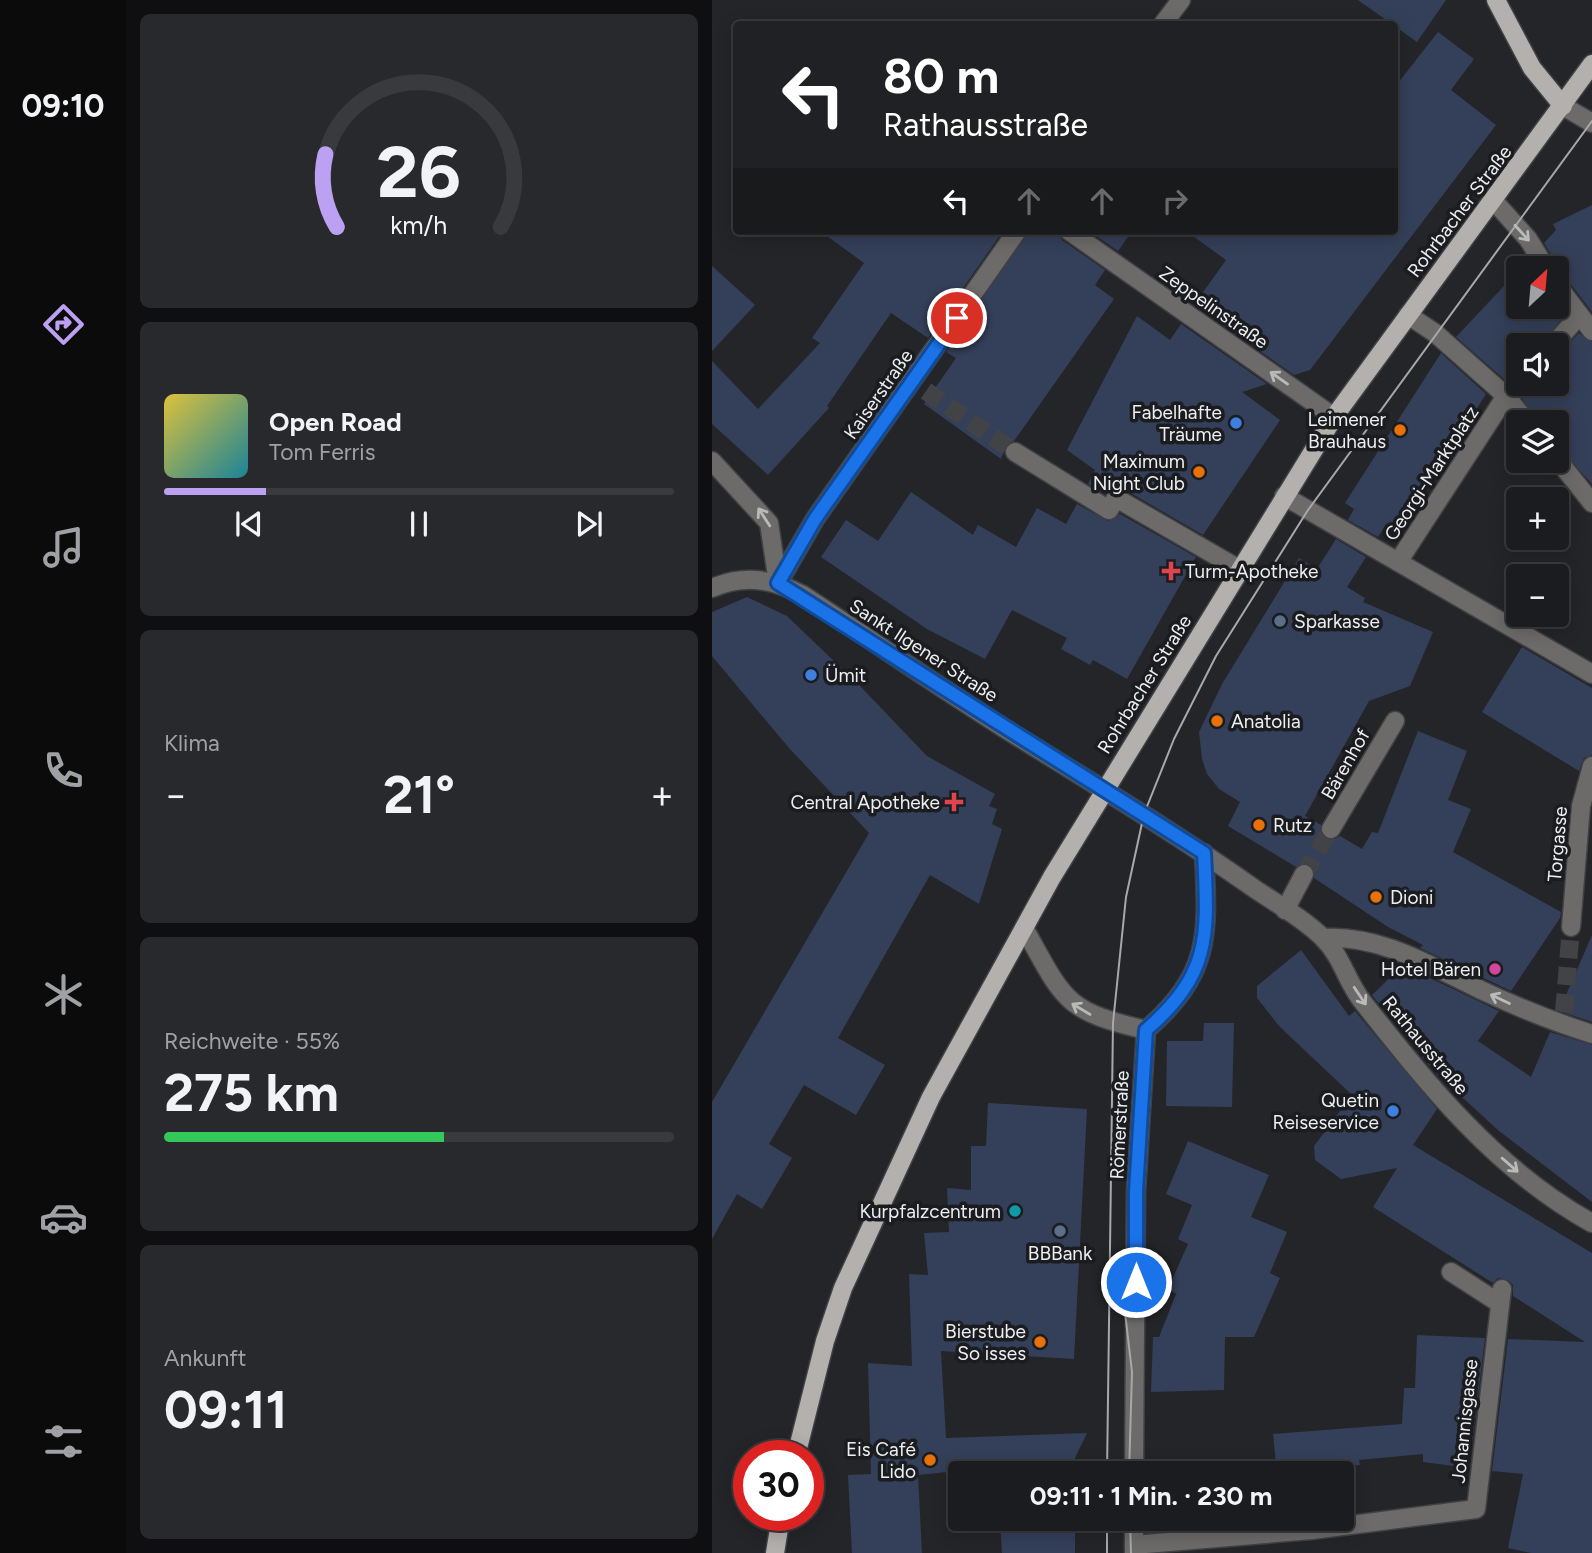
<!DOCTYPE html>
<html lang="de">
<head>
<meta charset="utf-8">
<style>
	:root { --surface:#1b1c1f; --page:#28292c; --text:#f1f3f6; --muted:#a0a1a4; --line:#393a3d; --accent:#bca0f2 }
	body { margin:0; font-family:Figtree,sans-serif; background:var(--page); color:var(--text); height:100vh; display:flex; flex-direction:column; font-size:26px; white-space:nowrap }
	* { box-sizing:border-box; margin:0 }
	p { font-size:23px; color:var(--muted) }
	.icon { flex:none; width:38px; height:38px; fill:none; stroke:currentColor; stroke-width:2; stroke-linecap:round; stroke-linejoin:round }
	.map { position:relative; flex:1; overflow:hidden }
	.drawer { display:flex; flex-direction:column; gap:14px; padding:14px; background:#0f0f11; width:586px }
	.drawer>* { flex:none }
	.top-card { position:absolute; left:21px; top:21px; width:665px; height:214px; border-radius:7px; box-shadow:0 4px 18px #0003,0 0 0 2px var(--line); background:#202124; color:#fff; overflow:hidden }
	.needle { width:46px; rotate:26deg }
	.buttons { position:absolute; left:794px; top:256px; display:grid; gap:14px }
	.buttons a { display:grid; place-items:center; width:63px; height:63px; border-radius:7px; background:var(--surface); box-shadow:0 4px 18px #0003,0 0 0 2px var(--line); font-size:35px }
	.speed { position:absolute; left:21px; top:1440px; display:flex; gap:14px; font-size:35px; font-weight:700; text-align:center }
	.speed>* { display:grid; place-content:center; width:91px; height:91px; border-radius:50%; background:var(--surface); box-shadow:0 4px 18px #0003,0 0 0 2px var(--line); line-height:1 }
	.speed .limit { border:10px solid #d22; background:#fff; color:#111 }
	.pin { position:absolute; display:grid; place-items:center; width:60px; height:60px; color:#fff; margin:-30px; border:4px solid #fff; border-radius:50%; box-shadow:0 2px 7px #0007 }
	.me { position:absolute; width:77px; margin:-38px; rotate:0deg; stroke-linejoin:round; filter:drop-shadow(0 0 5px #0008) }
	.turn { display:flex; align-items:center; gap:24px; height:147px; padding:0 35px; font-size:32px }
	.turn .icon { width:91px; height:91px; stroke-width:2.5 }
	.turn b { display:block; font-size:49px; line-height:60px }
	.lanes { display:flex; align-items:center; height:66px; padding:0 35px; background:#0003; justify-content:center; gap:35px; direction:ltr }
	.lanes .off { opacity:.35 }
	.big { font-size:52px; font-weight:700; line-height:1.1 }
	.drawer .widget { flex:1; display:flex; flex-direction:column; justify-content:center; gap:10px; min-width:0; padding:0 24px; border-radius:10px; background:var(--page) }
	.drawer .dial { align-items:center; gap:0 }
	.dial svg { height:182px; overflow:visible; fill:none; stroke:var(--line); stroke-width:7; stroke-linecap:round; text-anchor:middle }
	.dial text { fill:var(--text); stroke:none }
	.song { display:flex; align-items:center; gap:21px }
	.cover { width:84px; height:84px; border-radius:10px; background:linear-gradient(135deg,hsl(50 70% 55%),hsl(190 70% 35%)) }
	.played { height:7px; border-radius:4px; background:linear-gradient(90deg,var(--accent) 20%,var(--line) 20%) }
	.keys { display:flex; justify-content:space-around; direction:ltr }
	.heat { display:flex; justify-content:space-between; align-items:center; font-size:38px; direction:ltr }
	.charge { height:10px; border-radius:5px; background:linear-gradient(90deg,#34c759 55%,var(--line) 0) }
	.trip { position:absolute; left:236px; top:1461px; width:406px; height:70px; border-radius:7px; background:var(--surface); box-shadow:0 4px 18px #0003,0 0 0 2px var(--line); font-weight:700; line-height:70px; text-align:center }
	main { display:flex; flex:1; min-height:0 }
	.menu { display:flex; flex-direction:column; width:126px; justify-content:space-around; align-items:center; background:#0b0b0c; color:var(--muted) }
	.menu .icon { width:49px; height:49px }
	.menu .active { color:var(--accent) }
	.menu b { font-size:32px; color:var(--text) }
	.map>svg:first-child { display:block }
	.building { fill:#343f59 }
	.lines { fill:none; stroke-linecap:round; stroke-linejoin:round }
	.minor-tunnel { stroke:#424347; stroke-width:18; stroke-dasharray:18 9; stroke-linecap:butt }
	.minor-casing { stroke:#404145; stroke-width:21 }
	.major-casing { stroke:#404145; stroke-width:21 }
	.minor { stroke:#6c6b69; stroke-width:18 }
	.major { stroke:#b4b0ad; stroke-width:18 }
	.tram { stroke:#a7a8aa; stroke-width:2 }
	.oneway { stroke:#b9baba }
	.route-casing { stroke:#114b97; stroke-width:18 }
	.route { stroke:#1a73e8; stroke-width:12 }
	.shop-dot { fill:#3f7fe0; stroke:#1a1c20; stroke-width:2.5 }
	.food-dot { fill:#e8710a; stroke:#1a1c20; stroke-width:2.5 }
	.health-dot { fill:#e0444e; stroke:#1a1c20; stroke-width:2.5 }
	.service-dot { fill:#5c6f8a; stroke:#1a1c20; stroke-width:2.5 }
	.hotel-dot { fill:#d1479c; stroke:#1a1c20; stroke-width:2.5 }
	.culture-dot { fill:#0f9aa8; stroke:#1a1c20; stroke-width:2.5 }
	.labels { text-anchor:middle; stroke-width:7; stroke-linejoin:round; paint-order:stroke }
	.street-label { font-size:19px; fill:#edeef0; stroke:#1a1c20 }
	.poi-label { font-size:19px; fill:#edeef0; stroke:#1a1c20; text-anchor:end }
</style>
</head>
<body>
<main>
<nav class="menu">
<b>09:10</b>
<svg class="icon active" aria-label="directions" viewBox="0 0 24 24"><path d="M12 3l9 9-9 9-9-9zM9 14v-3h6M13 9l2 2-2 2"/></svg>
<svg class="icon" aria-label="music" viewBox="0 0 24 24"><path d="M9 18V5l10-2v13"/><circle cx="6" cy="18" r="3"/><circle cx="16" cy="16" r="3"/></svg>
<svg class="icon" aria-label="phone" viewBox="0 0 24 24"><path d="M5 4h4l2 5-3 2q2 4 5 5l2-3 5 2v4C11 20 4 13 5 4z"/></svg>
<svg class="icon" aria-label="climate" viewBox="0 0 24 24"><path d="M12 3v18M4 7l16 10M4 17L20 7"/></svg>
<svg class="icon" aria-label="car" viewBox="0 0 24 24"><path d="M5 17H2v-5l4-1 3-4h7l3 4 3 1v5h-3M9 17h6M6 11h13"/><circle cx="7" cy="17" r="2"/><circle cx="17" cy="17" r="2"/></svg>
<svg class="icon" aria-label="filters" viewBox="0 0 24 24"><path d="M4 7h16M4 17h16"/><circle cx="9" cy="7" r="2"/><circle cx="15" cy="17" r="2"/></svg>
</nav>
<section class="drawer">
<div class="widget dial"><svg viewBox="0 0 100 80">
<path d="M14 69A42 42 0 1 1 86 69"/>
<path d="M14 69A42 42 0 0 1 9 37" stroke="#bca0f2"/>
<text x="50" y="56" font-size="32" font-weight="700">26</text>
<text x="50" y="72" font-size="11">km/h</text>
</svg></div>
<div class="widget">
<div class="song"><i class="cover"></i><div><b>Open Road</b><p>Tom Ferris</p></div></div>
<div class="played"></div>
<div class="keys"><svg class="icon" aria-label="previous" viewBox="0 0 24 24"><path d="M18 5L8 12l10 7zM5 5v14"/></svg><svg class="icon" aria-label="pause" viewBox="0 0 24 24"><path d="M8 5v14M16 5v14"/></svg><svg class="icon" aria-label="next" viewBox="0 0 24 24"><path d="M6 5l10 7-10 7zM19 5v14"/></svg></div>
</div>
<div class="widget"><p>Klima</p>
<div class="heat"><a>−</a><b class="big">21°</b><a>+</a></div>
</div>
<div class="widget"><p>Reichweite · 55%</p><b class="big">275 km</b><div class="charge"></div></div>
<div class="widget"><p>Ankunft</p><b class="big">09:11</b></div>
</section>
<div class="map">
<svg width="880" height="1553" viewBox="0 0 880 1553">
	<rect width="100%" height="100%" fill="#242529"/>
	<g class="building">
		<polygon points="646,0 734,0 705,42"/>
		<polygon points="726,32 762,59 739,90 784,125 598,370 582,375 482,305 514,260 474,231 682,231 682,88"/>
		<polygon points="880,205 880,312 854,278 845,274 844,263 832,243 844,230 841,224"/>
		<polygon points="108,231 291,231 216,338 179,313 115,406 117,408 56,475 0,424 0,361 46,409 108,343 100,338 152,263"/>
		<polygon points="316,231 346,231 350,240 393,270 383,285 402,299 302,441 294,445 289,459 212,404 244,358 234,352"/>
		<polygon points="377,231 420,231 406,251"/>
		<polygon points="0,266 43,305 0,351"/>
		<polygon points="807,270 807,306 845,304 853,314 830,345 807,345 807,371 793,380 744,337"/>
		<polygon points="425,316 458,340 469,324 555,384 530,392 568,420 491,535 410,488 399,488 393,494 376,484 383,470 355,450"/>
		<polygon points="867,333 880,342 880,484 845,446 845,422 826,422 809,397 818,383 845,383 845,355"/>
		<polygon points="729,353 774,394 685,536 672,528 666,537 636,520 642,509 633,503"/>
		<polygon points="199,492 261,535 266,525 304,547 325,508 354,524 365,504 396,521 408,514 484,557 415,679 381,660 378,665 349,649 355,638 300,610 273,659 215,629 109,557 134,520 166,541"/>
		<polygon points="624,539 654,557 635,587 653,598 651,602 721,632 698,686 657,701 593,816 609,825 609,834 614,839 620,840 628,836 650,849 660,832 666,833 706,731 755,751 736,800 759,809 741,852 849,912 848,918 799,991 708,948 711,945 676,927 602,878 602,869 598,864 591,863 584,867 516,826 528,802 507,789 495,774 490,759 487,732 510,684 587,558 605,569"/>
		<polygon points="35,597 75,616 148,686 215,756 283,794 277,806 285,809 280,824 290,829 267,904 218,875 126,1038 173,1065 144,1115 92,1085 57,1144 80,1158 50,1209 25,1194 0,1239 0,1102 157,833 77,748 0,656 0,612"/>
		<polygon points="810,647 880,688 880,755 872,758 867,771 770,712"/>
		<polygon points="880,935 880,1022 847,1011"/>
		<polygon points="589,950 637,1016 643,1011 725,1109 701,1145 880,1253 880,1553 819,1553 796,1548 811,1474 780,1471 796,1339 873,1342 801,1296 801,1285 796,1280 786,1278 781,1283 661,1207 685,1168 629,1179 603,1160 602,1146 640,1095 567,1026 545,998 545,986"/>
		<polygon points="691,965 787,1011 766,1041 819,1077 838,1032 880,1045 880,1202 787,1131 739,1087 737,1089 684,1025 660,995"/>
		<polygon points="492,1023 522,1023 520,1107 454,1106 455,1041 491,1041"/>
		<polygon points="276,1103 375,1109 362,1359 229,1351 234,1438 375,1433 363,1458 363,1474 286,1474 285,1467 206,1475 210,1553 140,1553 136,1475 159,1474 156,1363 200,1366 197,1274 216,1275 212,1233 237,1232 235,1188 259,1190 259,1146 274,1146"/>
		<polygon points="476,1141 557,1175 539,1217 575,1232 558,1273 568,1278 542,1337 513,1337 512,1390 439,1392 441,1337 447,1337 464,1294 456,1289 476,1244 466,1239 480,1205 454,1194"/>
		<polygon points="705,1335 773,1338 757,1468 711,1462 711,1454 647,1460 648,1465 632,1466 632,1474 565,1474 561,1434 690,1424 692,1388 703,1388"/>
		<polygon points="288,1519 363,1519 363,1553 290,1553"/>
	</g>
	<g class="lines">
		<g class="minor-tunnel">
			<polyline points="214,391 303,452"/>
			<polyline points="592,874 619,829"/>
			<polyline points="852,1012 859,927"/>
		</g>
		<g class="minor-casing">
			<g id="minor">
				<polyline points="451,24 469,0"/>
				<polyline points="851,106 880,123"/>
				<polyline points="781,200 816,239 834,268"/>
				<polyline points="357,231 622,417"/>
				<polyline points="845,285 880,331"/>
				<polyline points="696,315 723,333 794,396 807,382"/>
				<polyline points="841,345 867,316"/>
				<polyline points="303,452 397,510 404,498 527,569"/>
				<polyline points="845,459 880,503"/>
				<polyline points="0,461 57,523 66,583"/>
				<polyline points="572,496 880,674"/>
				<polyline points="686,562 794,396 815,422"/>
				<polyline points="66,583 103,519 305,231"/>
				<path d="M0 588C34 574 59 579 91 595 172 648 251 704 334 754 405 798 475 841 543 889 565 904 592 919 611 938 629 955 635 982 650 1001 716 1085 784 1170 880 1223"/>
				<polyline points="619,829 683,721"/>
				<polyline points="573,910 592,874"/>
				<polyline points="859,927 869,806 880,766"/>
				<path d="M312 928C352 999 351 1011 434 1030"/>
				<path d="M612 938C669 935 719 966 769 990 805 1007 842 1022 880 1034"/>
				<polyline points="739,1272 787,1303"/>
				<path d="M422 1474 424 1191 434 1030C500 973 496 933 492 853"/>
				<polyline points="422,1519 422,1553"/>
				<polyline points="422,1545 600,1530 764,1509 790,1289"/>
			</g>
		</g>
		<g class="major-casing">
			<g id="major">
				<polyline points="784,0 820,68 851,106"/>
				<polyline points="84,1456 113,1341 131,1288 219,1097 340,877 622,417 880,64"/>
				<polyline points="63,1553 69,1516"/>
			</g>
		</g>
		<use href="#minor" class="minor"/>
		<use href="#major" class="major"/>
		<g class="tram">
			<polyline points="407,1261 420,1372 417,1474"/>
			<polyline points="395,1474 401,1023 414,897 432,814 462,739 504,656 596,510 880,121"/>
			<polyline points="418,1519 419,1553"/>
			<polyline points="395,1553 395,1519"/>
		</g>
	</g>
	<defs><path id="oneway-shaft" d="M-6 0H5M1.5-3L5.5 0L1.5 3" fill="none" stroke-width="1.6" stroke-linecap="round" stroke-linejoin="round" transform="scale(1.75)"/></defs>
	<g class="oneway">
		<use href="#oneway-shaft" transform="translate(810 233) rotate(48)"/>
		<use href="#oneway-shaft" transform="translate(567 378) rotate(-145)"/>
		<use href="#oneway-shaft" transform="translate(52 517) rotate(-123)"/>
		<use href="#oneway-shaft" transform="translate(648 996) rotate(56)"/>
		<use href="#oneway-shaft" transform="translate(788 999) rotate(-155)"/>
		<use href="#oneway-shaft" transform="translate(369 1009) rotate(-149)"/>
		<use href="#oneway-shaft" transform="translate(798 1165) rotate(41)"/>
	</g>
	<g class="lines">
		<g class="route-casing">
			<path id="route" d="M245 318 103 519 66 583 492 853C496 934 500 973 434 1030L424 1191V1282"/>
		</g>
		<use href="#route" class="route"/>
	</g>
	<g class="shop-dot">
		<circle cx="524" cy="423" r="7"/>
		<circle cx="99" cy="675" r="7"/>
		<circle cx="681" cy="1111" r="7"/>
	</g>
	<g class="food-dot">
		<circle cx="688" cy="430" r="7"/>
		<circle cx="487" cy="472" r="7"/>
		<circle cx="505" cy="721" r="7"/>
		<circle cx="547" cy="825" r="7"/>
		<circle cx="664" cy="897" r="7"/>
		<circle cx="328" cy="1342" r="7"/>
		<circle cx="218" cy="1460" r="7"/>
	</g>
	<g class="health-dot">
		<path d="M455.5 560.5h7v7h7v7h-7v7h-7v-7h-7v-7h7z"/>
		<path d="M238.5 791.5h7v7h7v7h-7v7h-7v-7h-7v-7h7z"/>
	</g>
	<g class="service-dot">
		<circle cx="568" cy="621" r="7"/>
		<circle cx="348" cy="1231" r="7"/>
	</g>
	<circle class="hotel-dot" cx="783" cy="969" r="7"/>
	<circle class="culture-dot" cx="303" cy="1211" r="7"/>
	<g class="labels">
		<g class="street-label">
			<text transform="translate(747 211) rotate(-53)" y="7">Rohrbacher Straße</text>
			<text transform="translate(502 307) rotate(35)" y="7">Zeppelinstraße</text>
			<text transform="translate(166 394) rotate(-55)" y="7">Kaiserstraße</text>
			<text transform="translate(719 473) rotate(-57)" y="7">Georgi-Marktplatz</text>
			<text transform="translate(212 650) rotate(33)" y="7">Sankt Ilgener Straße</text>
			<text transform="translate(432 684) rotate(-58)" y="7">Rohrbacher Straße</text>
			<text transform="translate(633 764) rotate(-60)" y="7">Bärenhof</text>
			<text transform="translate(845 844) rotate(-85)" y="7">Torgasse</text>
			<text transform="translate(714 1045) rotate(50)" y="7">Rathausstraße</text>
			<text transform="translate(407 1125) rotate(-87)" y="7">Römerstraße</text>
			<text transform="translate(752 1421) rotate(-84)" y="7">Johannisgasse</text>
		</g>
		<g class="poi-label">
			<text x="510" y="419">Fabelhafte<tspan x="510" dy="22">Träume</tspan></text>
			<text x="674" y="426">Leimener<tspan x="674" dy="22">Brauhaus</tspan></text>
			<text x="473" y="468">Maximum<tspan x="473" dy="22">Night Club</tspan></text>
			<text x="473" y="578" text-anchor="start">Turm-Apotheke</text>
			<text x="582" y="628" text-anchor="start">Sparkasse</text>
			<text x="113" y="682" text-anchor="start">Ümit</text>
			<text x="519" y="728" text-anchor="start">Anatolia</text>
			<text x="228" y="809">Central Apotheke</text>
			<text x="561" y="832" text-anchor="start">Rutz</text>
			<text x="678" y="904" text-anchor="start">Dioni</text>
			<text x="769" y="976">Hotel Bären</text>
			<text x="667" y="1107">Quetin<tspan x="667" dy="22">Reiseservice</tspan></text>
			<text x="289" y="1218">Kurpfalzcentrum</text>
			<text x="348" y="1260" text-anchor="middle">BBBank</text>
			<text x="314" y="1338">Bierstube<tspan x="314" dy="22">So isses</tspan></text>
			<text x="204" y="1456">Eis Café<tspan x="204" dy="22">Lido</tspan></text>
		</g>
	</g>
</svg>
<div class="buttons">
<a><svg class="needle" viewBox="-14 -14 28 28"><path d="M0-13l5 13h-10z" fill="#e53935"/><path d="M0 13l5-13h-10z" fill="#a0a1a4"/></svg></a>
<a><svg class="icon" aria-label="sound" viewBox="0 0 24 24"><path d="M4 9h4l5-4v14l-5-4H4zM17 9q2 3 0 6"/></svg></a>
<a><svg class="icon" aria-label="layers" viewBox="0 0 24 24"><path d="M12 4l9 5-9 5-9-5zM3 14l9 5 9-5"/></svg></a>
<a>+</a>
<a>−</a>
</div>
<div class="speed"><div class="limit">30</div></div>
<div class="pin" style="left:245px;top:318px;background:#d93025"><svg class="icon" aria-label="arrive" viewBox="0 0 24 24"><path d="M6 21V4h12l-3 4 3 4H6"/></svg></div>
<svg class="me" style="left:424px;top:1282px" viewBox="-20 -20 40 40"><circle r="17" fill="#1a73e8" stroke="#fff" stroke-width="3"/><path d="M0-11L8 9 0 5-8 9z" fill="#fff"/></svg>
<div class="trip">09:11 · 1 Min. · 230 m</div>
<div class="top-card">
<div class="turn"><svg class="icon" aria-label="left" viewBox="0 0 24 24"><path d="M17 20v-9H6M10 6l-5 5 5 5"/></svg><div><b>80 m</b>Rathausstraße</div></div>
<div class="lanes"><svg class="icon" aria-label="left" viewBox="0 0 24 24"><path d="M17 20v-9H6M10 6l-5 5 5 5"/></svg><svg class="icon off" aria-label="ahead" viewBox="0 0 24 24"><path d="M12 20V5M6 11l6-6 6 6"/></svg><svg class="icon off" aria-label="ahead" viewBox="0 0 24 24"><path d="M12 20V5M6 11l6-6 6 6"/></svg><svg class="icon off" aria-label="right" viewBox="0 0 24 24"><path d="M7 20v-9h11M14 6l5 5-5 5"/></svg></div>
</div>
</div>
</main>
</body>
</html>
